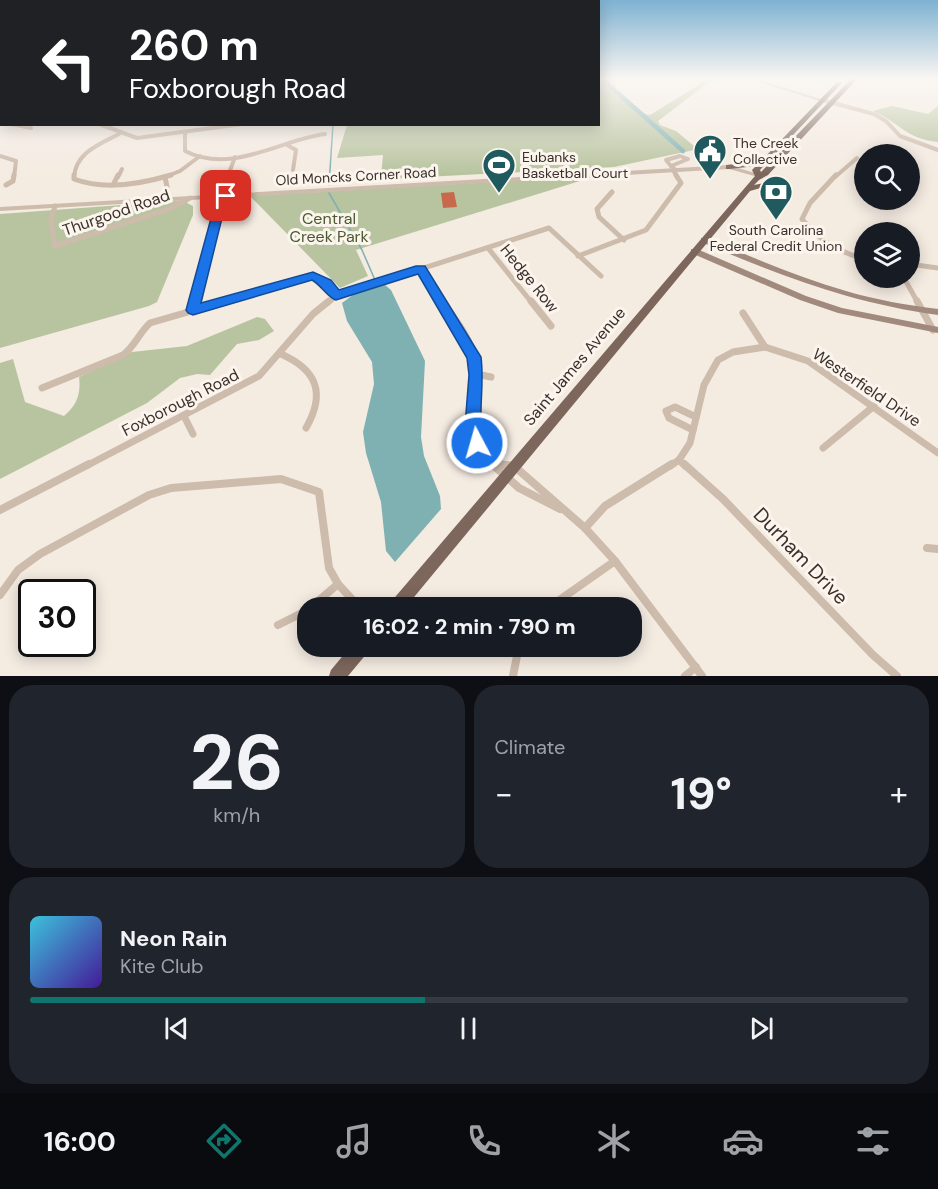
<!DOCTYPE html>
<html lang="en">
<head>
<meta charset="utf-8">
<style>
	:root { --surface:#171b24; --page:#20242c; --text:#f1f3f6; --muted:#9ea1a6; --line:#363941; --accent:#0f766e }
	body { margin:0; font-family:"DM Sans",sans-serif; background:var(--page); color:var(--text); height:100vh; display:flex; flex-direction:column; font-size:22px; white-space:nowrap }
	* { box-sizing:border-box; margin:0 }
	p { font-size:20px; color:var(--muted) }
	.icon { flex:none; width:33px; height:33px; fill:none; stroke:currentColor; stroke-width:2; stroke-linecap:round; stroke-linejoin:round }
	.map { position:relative; height:676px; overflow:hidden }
	.panel { display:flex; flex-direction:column; gap:9px; padding:9px; background:#0d0f14; flex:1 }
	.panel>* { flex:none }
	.top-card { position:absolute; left:0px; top:0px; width:600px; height:126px; box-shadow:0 3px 15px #0003; background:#202124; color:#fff; overflow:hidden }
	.buttons { position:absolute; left:854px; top:144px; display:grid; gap:12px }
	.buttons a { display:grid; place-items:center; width:66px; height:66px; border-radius:50%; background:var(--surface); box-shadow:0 3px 15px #0003; font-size:30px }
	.speed { position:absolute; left:18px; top:579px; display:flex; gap:12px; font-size:30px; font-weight:700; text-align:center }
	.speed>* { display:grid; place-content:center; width:78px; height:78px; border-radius:50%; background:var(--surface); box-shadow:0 3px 15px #0003; line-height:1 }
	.speed .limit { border:3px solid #111; border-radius:9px; background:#fff; color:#111 }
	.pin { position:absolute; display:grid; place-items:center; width:51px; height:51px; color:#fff; margin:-26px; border-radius:12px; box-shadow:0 3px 9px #0006 }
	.me { position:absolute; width:66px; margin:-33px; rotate:354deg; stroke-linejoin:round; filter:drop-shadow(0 0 4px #0008) }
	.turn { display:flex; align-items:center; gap:21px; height:126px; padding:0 30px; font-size:27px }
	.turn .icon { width:78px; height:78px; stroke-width:2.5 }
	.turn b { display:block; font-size:42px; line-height:51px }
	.big { font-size:45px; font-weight:700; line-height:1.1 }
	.panel .tile { flex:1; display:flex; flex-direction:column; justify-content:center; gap:9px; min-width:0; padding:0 21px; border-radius:24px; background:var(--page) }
	.panel .dial { align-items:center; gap:0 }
	.dial b { font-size:78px; line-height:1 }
	.song { display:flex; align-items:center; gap:18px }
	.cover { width:72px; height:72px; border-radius:9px; background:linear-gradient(135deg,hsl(190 70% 55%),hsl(260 70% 35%)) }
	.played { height:6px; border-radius:3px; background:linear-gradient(90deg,var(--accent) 45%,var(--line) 45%) }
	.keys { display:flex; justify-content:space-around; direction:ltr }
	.heat { display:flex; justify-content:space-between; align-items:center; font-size:33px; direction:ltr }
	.panel .tiles { flex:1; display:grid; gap:9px; grid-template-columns:1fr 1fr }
	.tile:last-child { grid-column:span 2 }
	.trip { position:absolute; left:297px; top:597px; width:345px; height:60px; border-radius:24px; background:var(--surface); box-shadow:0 3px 15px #0003; font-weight:700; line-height:60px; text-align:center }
	.dock { display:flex; height:96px; justify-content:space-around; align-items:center; background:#090b0e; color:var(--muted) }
	.dock .icon { width:42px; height:42px }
	.dock .active { color:var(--accent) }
	.dock b { font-size:27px; color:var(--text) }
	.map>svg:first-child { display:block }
	.green { fill:#b8c4a0 }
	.water { fill:#7fb0b2 }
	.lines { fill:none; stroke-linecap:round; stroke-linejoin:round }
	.stream { stroke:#7fb0b2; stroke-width:1.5 }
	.canal { stroke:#7fb0b2; stroke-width:4.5 }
	.building { fill:#c8694b }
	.minor-far3 { stroke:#cdbbac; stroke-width:4 }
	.minor-far2 { stroke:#cdbbac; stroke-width:5 }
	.minor-far1 { stroke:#cdbbac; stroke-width:7 }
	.minor { stroke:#cdbbac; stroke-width:8 }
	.tertiary { fill:#cdbbac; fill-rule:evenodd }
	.secondary { fill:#a18a7d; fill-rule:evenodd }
	.primary { fill:#7d675c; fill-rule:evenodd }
	.route { fill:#1a73e8; stroke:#114b97; stroke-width:1.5 }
	.labels { text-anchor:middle; stroke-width:6; stroke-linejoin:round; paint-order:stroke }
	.far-poi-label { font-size:14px; fill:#3b302b; stroke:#fbf5ee; text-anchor:start }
	.far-street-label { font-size:14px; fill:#3b302b; stroke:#fbf5ee }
	.street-label { font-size:16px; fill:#3b302b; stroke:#fbf5ee }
	.park-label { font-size:16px; fill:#4a5a2e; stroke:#fbf5ee }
	.near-street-label { font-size:20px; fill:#3b302b; stroke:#fbf5ee }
</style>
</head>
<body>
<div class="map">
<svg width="938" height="676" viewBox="0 0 938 676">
	<rect width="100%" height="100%" fill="#f4ebe1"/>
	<g class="green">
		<polygon points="599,79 604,79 645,114 650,115 705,81 701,79 713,79 658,121 660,125 676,131 694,146 694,150 614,167 388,179 381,176 383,155 337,158 347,125 598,124"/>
		<path d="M892 106 928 114 938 106V142C906 139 899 122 873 111Z"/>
		<polygon points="596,176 356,250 368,276 340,288 250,196"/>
		<polygon points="189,200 187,203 193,206 193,215 157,302 149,306 0,348 0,214"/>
		<path d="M257 317 265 319 274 331 259 340 237 344 210 375 197 374 180 378 147 403 0 479V363L13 359 25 402 64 416C77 405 81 394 79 377L132 352 187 346Z"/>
	</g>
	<polygon class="water" points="385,285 391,290 425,361 421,437 424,456 440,496 441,509 395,562 386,551 381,502 366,453 363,432 374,384 372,362 347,321 342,303 353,295"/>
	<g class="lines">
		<g class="stream">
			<polyline points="329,185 333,124"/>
			<polyline points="329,193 362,250 375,280"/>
		</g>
		<polyline class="canal" points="602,79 683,151"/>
	</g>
	<polygon class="building" points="454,192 457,207 443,208 441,193"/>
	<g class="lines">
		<g class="minor-far3">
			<polyline points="822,100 874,114 886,121 900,136 938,150"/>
			<polyline points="12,124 31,128"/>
			<polyline points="99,124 137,138 242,124"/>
			<path d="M185 133V151C232 175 279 140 325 134"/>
			<polyline points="287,145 296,150 293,170"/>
			<polyline points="0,156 16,161 14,177"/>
			<polygon points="680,156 688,159 671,166 666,160"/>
			<polyline points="671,166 676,170"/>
			<polyline points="673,170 677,177"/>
			<polyline points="229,173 235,157"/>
			<path d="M74 177C76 152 100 144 119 134"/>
			<polyline points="118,177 122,169"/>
			<polyline points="165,177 180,171 200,156"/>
			<polyline points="835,177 857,158"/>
		</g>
		<g class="minor-far2">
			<path d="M74 175V179C103 190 141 184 171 175"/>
			<path d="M836 175 810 203 802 219C818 240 839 252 864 259"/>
			<polyline points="114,183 118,175"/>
			<polyline points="6,185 13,181 14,175"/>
			<polyline points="612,192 597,209 599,217 624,240"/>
			<polyline points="161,200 167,187 165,177"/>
			<polyline points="55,206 51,220 55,246 169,209 190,198"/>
			<polyline points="488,248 532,303"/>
			<polyline points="578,256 646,230 681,183 676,175"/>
			<polyline points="909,264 938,268"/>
			<polyline points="421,269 443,303"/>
			<polyline points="904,278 918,303"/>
			<polyline points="195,303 216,222 226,196"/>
			<polyline points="221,303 313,276 327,283 336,296"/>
			<polyline points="328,303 336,296 549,228 601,276"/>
		</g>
		<g class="minor-far1">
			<path d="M442 301C455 319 472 340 476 363 485 407 458 423 494 466"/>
			<polyline points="531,301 551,326"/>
			<polyline points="917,301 933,330"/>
			<polyline points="193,310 195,301"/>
			<polyline points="743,313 765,347"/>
			<path d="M281 354C317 370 326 393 306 428"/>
			<polyline points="476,374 491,377"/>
			<path d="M42 388 123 355C135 346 139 333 150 323L226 301"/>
			<polyline points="184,416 193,434"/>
			<polyline points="693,430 669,418 666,411 675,407 696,417"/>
			<polyline points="823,448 874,406"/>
			<polyline points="679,460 685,466"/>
			<polyline points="496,464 510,466"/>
			<polyline points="86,466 259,376 313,314 329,301"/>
			<polyline points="670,466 679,460 690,443 704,385 718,360 733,352 765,347 808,361 938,453"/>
		</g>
		<g class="minor">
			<polyline points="492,464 519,488 560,509"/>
			<polyline points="497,464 514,466 585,528 615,561 702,676"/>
			<polyline points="684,464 723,499 873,655 897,676"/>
			<polyline points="0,510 89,464"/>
			<polyline points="585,528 605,506 672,464"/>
			<polyline points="927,548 938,549"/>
			<polyline points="0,595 18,570 40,554 149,495 171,488 281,479 319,492 329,568 338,584 360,608"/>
			<polyline points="310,608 338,584"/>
			<polyline points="548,608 615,561"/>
			<polyline points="278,625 308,610"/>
			<polyline points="513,676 519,646"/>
			<polyline points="685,676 696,667"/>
		</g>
		<g class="tertiary">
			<polygon points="749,79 756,79 824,100 820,101"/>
			<polygon points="729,165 761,175 758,177 729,169 0,211 0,207"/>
		</g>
		<g class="secondary">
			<path d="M701 238H707C753 258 799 277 846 291 876 300 907 305 938 309V315C851 303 781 276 701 242Z"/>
			<polygon points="691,249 697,249 806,296 842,308 938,327 938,333 838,313 800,300 691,253"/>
		</g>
		<g class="primary">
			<path d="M851 79H857L768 175 759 180 754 185C764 183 772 182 782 184V188L764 187 750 191 405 608H388L390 603 755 176 752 170 756 166 729 169H726V165L761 161 837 82H841V84L760 170 761 172 762 171Z"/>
			<polygon points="351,646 370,646 368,652 348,676 329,676 331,670"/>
		</g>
	</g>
	<linearGradient id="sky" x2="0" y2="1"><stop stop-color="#7eb2d2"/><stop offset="0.45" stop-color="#faf6f2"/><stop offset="1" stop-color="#faf6f2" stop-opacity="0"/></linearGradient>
	<rect width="938" height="174" fill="url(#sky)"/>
	<path class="route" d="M222 194 231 196 221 222 201 303 313 272 331 280 339 290 416 266H425L481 357C484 380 480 402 481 425 482 434 487 440 483 448H471L465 426 469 375 467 358 418 274 336 300C328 298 321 285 312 280L193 315 188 313 186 310 210 222Z"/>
	<defs>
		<g id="civic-pin" transform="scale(1.725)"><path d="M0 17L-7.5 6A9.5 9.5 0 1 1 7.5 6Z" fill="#1f5a5e" stroke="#fbf5ee"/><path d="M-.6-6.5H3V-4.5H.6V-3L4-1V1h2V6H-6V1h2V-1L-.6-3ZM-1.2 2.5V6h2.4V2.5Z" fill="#fff"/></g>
		<g id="stadium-pin" transform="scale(1.725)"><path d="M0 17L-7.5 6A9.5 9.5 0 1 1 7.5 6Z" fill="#1f5a5e" stroke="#fbf5ee"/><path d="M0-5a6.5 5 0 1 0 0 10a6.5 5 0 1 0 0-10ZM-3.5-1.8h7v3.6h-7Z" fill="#fff"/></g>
		<g id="bank-pin" transform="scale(1.725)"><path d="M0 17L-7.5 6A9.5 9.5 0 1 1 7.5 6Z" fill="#1f5a5e" stroke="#fbf5ee"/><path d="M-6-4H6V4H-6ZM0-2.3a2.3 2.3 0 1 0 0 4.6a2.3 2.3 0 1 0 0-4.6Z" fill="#fff"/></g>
	</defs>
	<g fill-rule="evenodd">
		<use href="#civic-pin" x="710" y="151"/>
		<use href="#stadium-pin" x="499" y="165"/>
		<use href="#bank-pin" x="776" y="192"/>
	</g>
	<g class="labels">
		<g class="far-poi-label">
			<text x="733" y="148">The Creek<tspan x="733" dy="16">Collective</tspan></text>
			<text x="522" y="162">Eubanks<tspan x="522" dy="16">Basketball Court</tspan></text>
			<text x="776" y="235" text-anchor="middle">South Carolina<tspan x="776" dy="16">Federal Credit Union</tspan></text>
		</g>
		<g class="far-street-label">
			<text transform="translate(356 176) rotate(-3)" y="5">Old Moncks Corner Road</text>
		</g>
		<g class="street-label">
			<text transform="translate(116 212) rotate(-19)" y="6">Thurgood Road</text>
			<text transform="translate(530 278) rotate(51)" y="6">Hedge Row</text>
			<text transform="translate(574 366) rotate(-50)" y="6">Saint James Avenue</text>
			<text transform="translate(867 387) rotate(34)" y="6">Westerfield Drive</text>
			<text transform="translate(180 402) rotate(-27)" y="6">Foxborough Road</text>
		</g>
		<g class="park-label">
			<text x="329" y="224">Central<tspan x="329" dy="18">Creek Park</tspan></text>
		</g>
		<g class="near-street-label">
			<text transform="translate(801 556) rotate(46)" y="7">Durham Drive</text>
		</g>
	</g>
</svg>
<div class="buttons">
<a><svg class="icon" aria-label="search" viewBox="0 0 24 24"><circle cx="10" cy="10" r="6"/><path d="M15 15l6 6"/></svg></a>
<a><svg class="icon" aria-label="layers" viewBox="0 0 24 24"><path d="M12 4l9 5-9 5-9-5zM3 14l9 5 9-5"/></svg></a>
</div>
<div class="speed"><div class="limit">30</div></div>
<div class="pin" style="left:226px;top:196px;background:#d93025"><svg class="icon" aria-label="arrive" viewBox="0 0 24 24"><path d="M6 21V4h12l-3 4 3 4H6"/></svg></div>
<svg class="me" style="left:477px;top:443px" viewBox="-20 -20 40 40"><circle r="17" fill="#1a73e8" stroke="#fff" stroke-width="3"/><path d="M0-11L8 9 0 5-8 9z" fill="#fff"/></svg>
<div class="trip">16:02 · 2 min · 790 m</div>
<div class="top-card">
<div class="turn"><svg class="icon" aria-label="left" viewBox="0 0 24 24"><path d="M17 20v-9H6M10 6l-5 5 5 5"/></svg><div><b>260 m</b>Foxborough Road</div></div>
</div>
</div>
<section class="panel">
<div class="tiles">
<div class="tile dial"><b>26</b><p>km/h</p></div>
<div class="tile"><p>Climate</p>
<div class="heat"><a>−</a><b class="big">19°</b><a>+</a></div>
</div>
<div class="tile">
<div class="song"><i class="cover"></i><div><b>Neon Rain</b><p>Kite Club</p></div></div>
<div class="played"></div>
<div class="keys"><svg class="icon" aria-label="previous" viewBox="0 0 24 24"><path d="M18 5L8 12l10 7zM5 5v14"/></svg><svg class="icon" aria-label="pause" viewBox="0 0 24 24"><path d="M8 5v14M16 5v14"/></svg><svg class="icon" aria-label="next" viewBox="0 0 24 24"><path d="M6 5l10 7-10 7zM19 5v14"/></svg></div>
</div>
</div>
</section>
<nav class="dock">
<b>16:00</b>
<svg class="icon active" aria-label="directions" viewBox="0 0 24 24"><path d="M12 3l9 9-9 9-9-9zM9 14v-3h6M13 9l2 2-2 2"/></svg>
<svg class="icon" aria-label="music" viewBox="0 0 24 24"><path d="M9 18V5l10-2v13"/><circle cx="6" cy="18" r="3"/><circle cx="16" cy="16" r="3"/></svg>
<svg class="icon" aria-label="phone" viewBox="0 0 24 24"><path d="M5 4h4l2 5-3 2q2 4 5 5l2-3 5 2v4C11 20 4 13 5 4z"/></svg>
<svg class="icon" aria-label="climate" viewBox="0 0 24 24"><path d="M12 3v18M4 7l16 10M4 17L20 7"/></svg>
<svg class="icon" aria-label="car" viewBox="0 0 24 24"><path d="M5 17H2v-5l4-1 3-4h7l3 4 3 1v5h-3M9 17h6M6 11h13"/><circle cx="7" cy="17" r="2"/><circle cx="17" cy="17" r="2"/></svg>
<svg class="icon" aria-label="filters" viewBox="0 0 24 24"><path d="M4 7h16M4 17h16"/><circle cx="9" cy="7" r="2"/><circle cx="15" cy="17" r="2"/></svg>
</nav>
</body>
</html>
